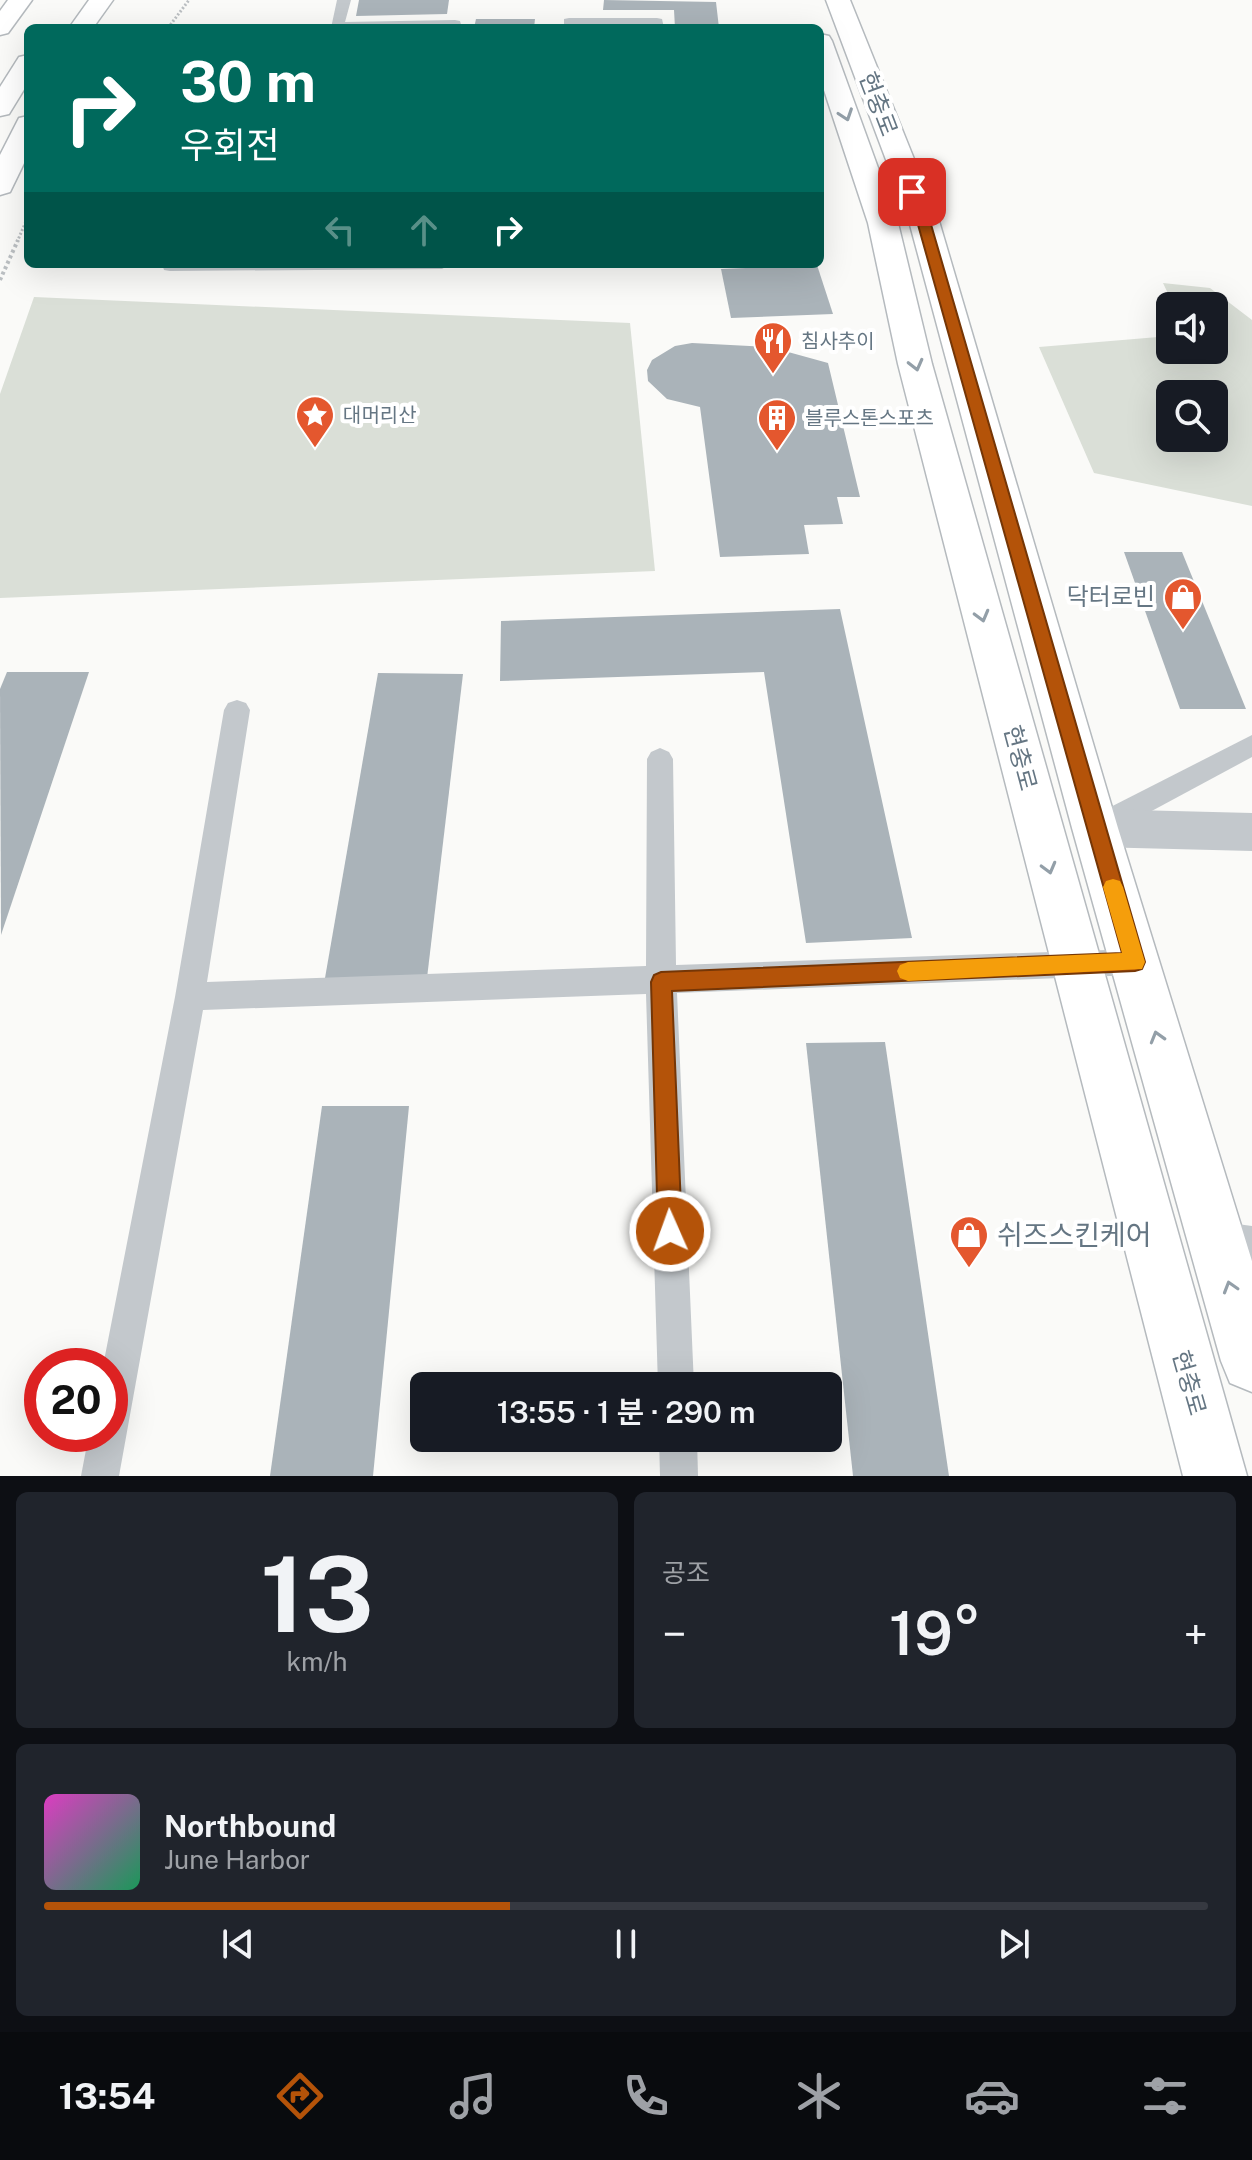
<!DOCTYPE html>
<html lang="ko">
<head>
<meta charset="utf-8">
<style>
	:root { --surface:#171b24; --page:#20242c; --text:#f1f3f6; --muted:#9ea1a6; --line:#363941; --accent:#b45309 }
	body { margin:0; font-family:"Public Sans","Noto Sans KR",sans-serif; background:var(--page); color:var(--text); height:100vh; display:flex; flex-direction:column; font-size:30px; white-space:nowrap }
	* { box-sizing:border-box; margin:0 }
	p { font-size:26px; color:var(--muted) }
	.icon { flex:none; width:44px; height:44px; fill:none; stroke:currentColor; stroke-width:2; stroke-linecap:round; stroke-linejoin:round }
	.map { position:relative; height:1476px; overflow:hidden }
	.details { display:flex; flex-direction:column; gap:16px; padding:16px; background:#0d0f14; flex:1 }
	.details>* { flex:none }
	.top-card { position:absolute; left:24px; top:24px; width:800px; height:244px; border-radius:12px; box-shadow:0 8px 32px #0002; background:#00695c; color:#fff; overflow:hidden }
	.controls { position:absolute; left:1156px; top:292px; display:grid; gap:16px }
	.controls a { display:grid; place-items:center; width:72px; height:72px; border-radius:12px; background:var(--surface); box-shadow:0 8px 32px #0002; font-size:40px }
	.speed { position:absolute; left:24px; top:1348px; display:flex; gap:16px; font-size:40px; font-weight:700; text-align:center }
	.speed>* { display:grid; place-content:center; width:104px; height:104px; border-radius:50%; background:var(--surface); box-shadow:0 8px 32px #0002; line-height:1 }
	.speed .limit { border:12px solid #d22; background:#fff; color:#111 }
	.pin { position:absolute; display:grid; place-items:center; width:68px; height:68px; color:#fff; margin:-34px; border-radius:16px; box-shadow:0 4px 12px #0006 }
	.me { position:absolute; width:88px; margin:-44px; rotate:358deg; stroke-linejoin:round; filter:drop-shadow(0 0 6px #0008) }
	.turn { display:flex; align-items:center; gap:28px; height:168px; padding:0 24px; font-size:36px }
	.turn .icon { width:104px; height:104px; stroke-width:2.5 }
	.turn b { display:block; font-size:56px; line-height:68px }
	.lanes { display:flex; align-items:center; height:76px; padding:0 24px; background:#0003; justify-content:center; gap:40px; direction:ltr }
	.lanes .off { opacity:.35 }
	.big { font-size:60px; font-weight:600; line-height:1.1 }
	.details .widget { flex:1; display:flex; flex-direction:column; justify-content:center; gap:12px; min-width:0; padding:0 28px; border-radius:12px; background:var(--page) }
	.details .dial { align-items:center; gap:0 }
	.dial b { font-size:104px; line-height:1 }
	.song { display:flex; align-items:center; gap:24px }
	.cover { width:96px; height:96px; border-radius:12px; background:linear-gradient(135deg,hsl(310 70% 55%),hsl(150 70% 35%)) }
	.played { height:8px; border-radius:4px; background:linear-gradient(90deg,var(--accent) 40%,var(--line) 40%) }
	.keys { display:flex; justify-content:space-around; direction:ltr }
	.heat { display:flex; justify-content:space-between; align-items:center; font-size:44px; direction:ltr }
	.details .tiles { flex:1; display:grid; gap:16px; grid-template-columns:1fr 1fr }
	.widget:last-child { grid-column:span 2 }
	.trip { position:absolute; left:410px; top:1372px; width:432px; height:80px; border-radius:12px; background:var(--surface); box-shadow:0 8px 32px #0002; font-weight:600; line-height:80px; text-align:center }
	.menu { display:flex; height:128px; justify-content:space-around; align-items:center; background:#090b0e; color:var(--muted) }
	.menu .icon { width:56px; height:56px }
	.menu .on { color:var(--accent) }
	.menu b { font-size:36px; color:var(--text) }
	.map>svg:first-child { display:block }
	.green { fill:#dadfd7; fill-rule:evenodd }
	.pier { fill:#fafaf8 }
	.building { fill:#aab3b9 }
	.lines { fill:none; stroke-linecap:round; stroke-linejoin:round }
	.primary-casing { stroke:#b5babe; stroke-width:3 }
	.trunk-casing { stroke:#b4b9bd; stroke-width:3 }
	.path-far1 { stroke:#bbbfc2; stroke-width:3; stroke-dasharray:2 2; stroke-linecap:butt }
	.path { stroke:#bbbfc2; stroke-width:4; stroke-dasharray:3 3; stroke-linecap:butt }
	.service { fill:#c3c8cc; fill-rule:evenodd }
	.tertiary { fill:#c3c8cc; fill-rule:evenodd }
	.primary { fill:#fff; fill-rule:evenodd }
	.trunk { fill:#fff; fill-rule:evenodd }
	.oneway { stroke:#939fa8 }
	.route { fill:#b45309; stroke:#753606; stroke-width:2 }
	.slow { fill:#f59e0b }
	.labels { text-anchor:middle; stroke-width:8; stroke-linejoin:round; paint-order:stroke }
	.far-poi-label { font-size:20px; fill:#657683; stroke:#fff; text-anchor:start }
	.street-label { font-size:24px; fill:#657683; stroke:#fff }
	.poi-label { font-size:24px; fill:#657683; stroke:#fff; text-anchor:end }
	.near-poi-label { font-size:28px; fill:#657683; stroke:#fff; text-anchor:start }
</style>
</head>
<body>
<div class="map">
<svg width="1252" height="1476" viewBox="0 0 1252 1476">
	<rect width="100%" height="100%" fill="#fafaf8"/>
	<g class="green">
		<path d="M1163 283 1210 288 1252 320V506L1094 473 1039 347 1170 336V350H1214V306H1174ZM1170 394H1214V438H1170Z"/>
		<polygon points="34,297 630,323 655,571 0,598 0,394"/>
	</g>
	<polygon class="pier" points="0,0 130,0 114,28 28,28 28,130 0,163"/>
	<g class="building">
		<polygon points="359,0 449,0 447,14 356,16"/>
		<polygon points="604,0 716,2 719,28 675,28 674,10 603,10"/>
		<polygon points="476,19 535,19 534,28 474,28"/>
		<polygon points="817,265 833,314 731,318 721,269"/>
		<polygon points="692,343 770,347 828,363 860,497 837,497 843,524 804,525 809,554 720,557 700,407 667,399 648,381 647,370 652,360 675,346"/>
		<polygon points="1124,552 1182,552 1246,709 1180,709"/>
		<polygon points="840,609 912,938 806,943 764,672 500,681 501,621"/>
		<polygon points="7,672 89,672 1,935 0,689"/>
		<polygon points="378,673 463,674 427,978 325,978"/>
		<polygon points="885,1042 949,1476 853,1476 806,1043"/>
		<polygon points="322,1106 409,1106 373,1476 270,1476"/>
	</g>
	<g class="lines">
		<g class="primary-casing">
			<g id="primary">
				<polygon points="826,0 850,0 939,221 1118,828 1252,1261 1252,1392 1230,1383 1221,1361 1072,828 909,221"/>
				<polygon points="820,34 829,36 832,41 898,223 932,364 1247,1476 1183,1476 898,364 868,223 820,78"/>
			</g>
		</g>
		<g class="trunk-casing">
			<g id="trunk">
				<polygon points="8,0 32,0 8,33 0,35 0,11"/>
				<polygon points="89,0 113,0 93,28 69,28"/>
				<polygon points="28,55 28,83 9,114 0,116 0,87 19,57"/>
				<polygon points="28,116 28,155 10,192 0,195 0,155 19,118"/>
			</g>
		</g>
		<g class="path-far1">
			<polyline points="168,28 189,0"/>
			<polyline points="17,242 28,217"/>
		</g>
		<polyline class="path" points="0,280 18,240"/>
		<g class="service">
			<polygon points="337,0 351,0 345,22 455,20 460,21 462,28 331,28"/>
			<polygon points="569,18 657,18 662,19 664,28 564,25 564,19"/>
			<polygon points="162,264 451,264 442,269 170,271 164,270"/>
			<polygon points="237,700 246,703 250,710 207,982 646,966 647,759 651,752 660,748 669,752 673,759 676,965 1135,949 1146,953 1150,962 1146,971 1135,975 677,993 694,1386 658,1386 646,994 203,1010 119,1476 81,1476 89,1434 110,1434 110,1366 103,1366 175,997 224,710 228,703"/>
			<polygon points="1252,735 1252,757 1109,834 1099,837 1089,834 1085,826 1089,818"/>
			<polygon points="1215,1221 1252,1226 1252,1260 1215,1255 1203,1250 1198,1238 1203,1226"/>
			<polygon points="659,1438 697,1438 698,1476 660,1476"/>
		</g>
		<polygon class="tertiary" points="1095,809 1252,813 1252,851 1095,847 1079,842 1072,828 1079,814"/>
		<use href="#primary" class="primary"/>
		<use href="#trunk" class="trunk"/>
	</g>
	<defs><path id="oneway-chevron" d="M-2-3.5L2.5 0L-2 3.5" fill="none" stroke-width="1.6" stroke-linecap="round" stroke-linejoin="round" transform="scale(2)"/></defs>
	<g class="oneway">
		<use href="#oneway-chevron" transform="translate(846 115) rotate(71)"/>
		<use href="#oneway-chevron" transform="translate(916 365) rotate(76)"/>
		<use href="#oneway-chevron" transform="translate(982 616) rotate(75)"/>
		<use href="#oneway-chevron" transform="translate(1049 868) rotate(75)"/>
		<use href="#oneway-chevron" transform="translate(1157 1037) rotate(-106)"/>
		<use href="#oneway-chevron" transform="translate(1230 1287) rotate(-107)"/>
	</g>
	<polygon class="route" points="908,189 918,192 930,221 1145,962 1142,969 1135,971 672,991 682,1231 679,1239 670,1243 662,1239 658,1231 651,982 654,975 661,972 1122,953"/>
	<polygon class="slow" points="1113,879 1120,881 1123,887 1145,962 1142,969 908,981 900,978 897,971 900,965 908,962 1122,953 1103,887 1106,881"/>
	<defs>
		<g id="restaurant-pin" transform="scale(2)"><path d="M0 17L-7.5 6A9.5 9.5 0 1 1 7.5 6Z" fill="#e4572e" stroke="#fff"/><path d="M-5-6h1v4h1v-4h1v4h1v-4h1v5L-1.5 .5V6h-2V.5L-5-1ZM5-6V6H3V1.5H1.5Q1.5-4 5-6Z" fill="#fff"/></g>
		<g id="sight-pin" transform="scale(2)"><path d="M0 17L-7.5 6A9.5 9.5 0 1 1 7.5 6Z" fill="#e4572e" stroke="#fff"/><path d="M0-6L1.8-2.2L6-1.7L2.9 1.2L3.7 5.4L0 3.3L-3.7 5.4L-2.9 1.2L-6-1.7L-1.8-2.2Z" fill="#fff"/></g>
		<g id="building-pin" transform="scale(2)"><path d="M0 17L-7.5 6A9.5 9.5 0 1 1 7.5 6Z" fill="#e4572e" stroke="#fff"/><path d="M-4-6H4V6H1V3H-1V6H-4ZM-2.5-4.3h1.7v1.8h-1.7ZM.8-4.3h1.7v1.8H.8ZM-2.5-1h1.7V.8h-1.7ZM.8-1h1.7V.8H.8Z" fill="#fff"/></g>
		<g id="shop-pin" transform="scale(2)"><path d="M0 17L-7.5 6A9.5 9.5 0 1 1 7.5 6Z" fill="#e4572e" stroke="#fff"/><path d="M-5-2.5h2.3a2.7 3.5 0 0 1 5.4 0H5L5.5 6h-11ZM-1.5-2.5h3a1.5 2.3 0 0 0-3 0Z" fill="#fff"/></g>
	</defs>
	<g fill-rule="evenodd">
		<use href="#restaurant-pin" x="773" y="341"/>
		<use href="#sight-pin" x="315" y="415"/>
		<use href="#building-pin" x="777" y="418"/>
		<use href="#shop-pin" x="1183" y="597"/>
		<use href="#shop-pin" x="969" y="1235"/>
	</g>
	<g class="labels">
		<g class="far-poi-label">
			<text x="801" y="348">침사추이</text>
			<text x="343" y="422">대머리산</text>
			<text x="805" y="425">블루스톤스포츠</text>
		</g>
		<g class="street-label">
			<text transform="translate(878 104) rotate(69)" y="8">현충로</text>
			<text transform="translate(1020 758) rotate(75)" y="8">현충로</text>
			<text transform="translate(1189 1383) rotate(74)" y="8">현충로</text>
		</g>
		<g class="poi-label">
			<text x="1155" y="605">닥터로빈</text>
		</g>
		<g class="near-poi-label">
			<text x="997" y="1245">쉬즈스킨케어</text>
		</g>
	</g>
</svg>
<div class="controls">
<a><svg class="icon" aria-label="sound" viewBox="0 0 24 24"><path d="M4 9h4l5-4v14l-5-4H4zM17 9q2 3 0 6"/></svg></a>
<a><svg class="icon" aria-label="search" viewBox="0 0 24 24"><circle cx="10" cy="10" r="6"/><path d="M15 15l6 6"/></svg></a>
</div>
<div class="speed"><div class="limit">20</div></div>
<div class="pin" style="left:912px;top:192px;background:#d93025"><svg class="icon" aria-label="arrive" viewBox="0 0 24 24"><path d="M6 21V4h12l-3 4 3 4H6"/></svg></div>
<svg class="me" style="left:670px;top:1231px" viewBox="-20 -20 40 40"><circle r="17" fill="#b45309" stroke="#fff" stroke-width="3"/><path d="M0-11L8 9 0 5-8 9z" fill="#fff"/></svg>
<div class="trip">13:55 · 1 분 · 290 m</div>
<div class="top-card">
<div class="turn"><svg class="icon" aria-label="right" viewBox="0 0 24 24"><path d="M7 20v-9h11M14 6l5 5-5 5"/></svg><div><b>30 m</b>우회전</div></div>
<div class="lanes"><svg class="icon off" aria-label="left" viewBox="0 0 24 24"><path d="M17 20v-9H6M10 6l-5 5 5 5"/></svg><svg class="icon off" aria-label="ahead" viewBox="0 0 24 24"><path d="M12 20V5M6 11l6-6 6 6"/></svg><svg class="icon" aria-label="right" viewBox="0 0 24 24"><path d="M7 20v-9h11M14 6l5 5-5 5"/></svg></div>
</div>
</div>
<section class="details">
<div class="tiles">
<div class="widget dial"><b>13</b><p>km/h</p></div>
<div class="widget"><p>공조</p>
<div class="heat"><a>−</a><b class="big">19°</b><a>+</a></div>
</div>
<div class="widget">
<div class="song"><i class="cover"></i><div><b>Northbound</b><p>June Harbor</p></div></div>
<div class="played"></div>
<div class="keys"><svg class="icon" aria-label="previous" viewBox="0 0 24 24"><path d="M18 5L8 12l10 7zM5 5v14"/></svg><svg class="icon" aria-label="pause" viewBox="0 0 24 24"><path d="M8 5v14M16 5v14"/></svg><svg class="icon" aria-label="next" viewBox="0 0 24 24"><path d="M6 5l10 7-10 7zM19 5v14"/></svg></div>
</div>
</div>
</section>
<nav class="menu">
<b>13:54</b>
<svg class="icon on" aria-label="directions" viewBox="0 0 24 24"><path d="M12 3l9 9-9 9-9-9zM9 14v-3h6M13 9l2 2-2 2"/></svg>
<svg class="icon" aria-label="music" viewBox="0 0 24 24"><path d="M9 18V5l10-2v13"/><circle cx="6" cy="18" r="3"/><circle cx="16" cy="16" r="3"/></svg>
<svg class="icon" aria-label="phone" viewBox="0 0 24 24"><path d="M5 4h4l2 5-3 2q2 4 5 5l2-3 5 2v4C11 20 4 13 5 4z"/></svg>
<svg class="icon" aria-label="climate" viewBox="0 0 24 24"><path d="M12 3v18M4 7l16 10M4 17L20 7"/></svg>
<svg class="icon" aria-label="car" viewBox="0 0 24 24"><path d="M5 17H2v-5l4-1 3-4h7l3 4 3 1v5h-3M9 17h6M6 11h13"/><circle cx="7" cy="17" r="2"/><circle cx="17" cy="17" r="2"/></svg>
<svg class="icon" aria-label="filters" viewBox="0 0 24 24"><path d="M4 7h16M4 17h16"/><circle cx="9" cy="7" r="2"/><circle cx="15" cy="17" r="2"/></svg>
</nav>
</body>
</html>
